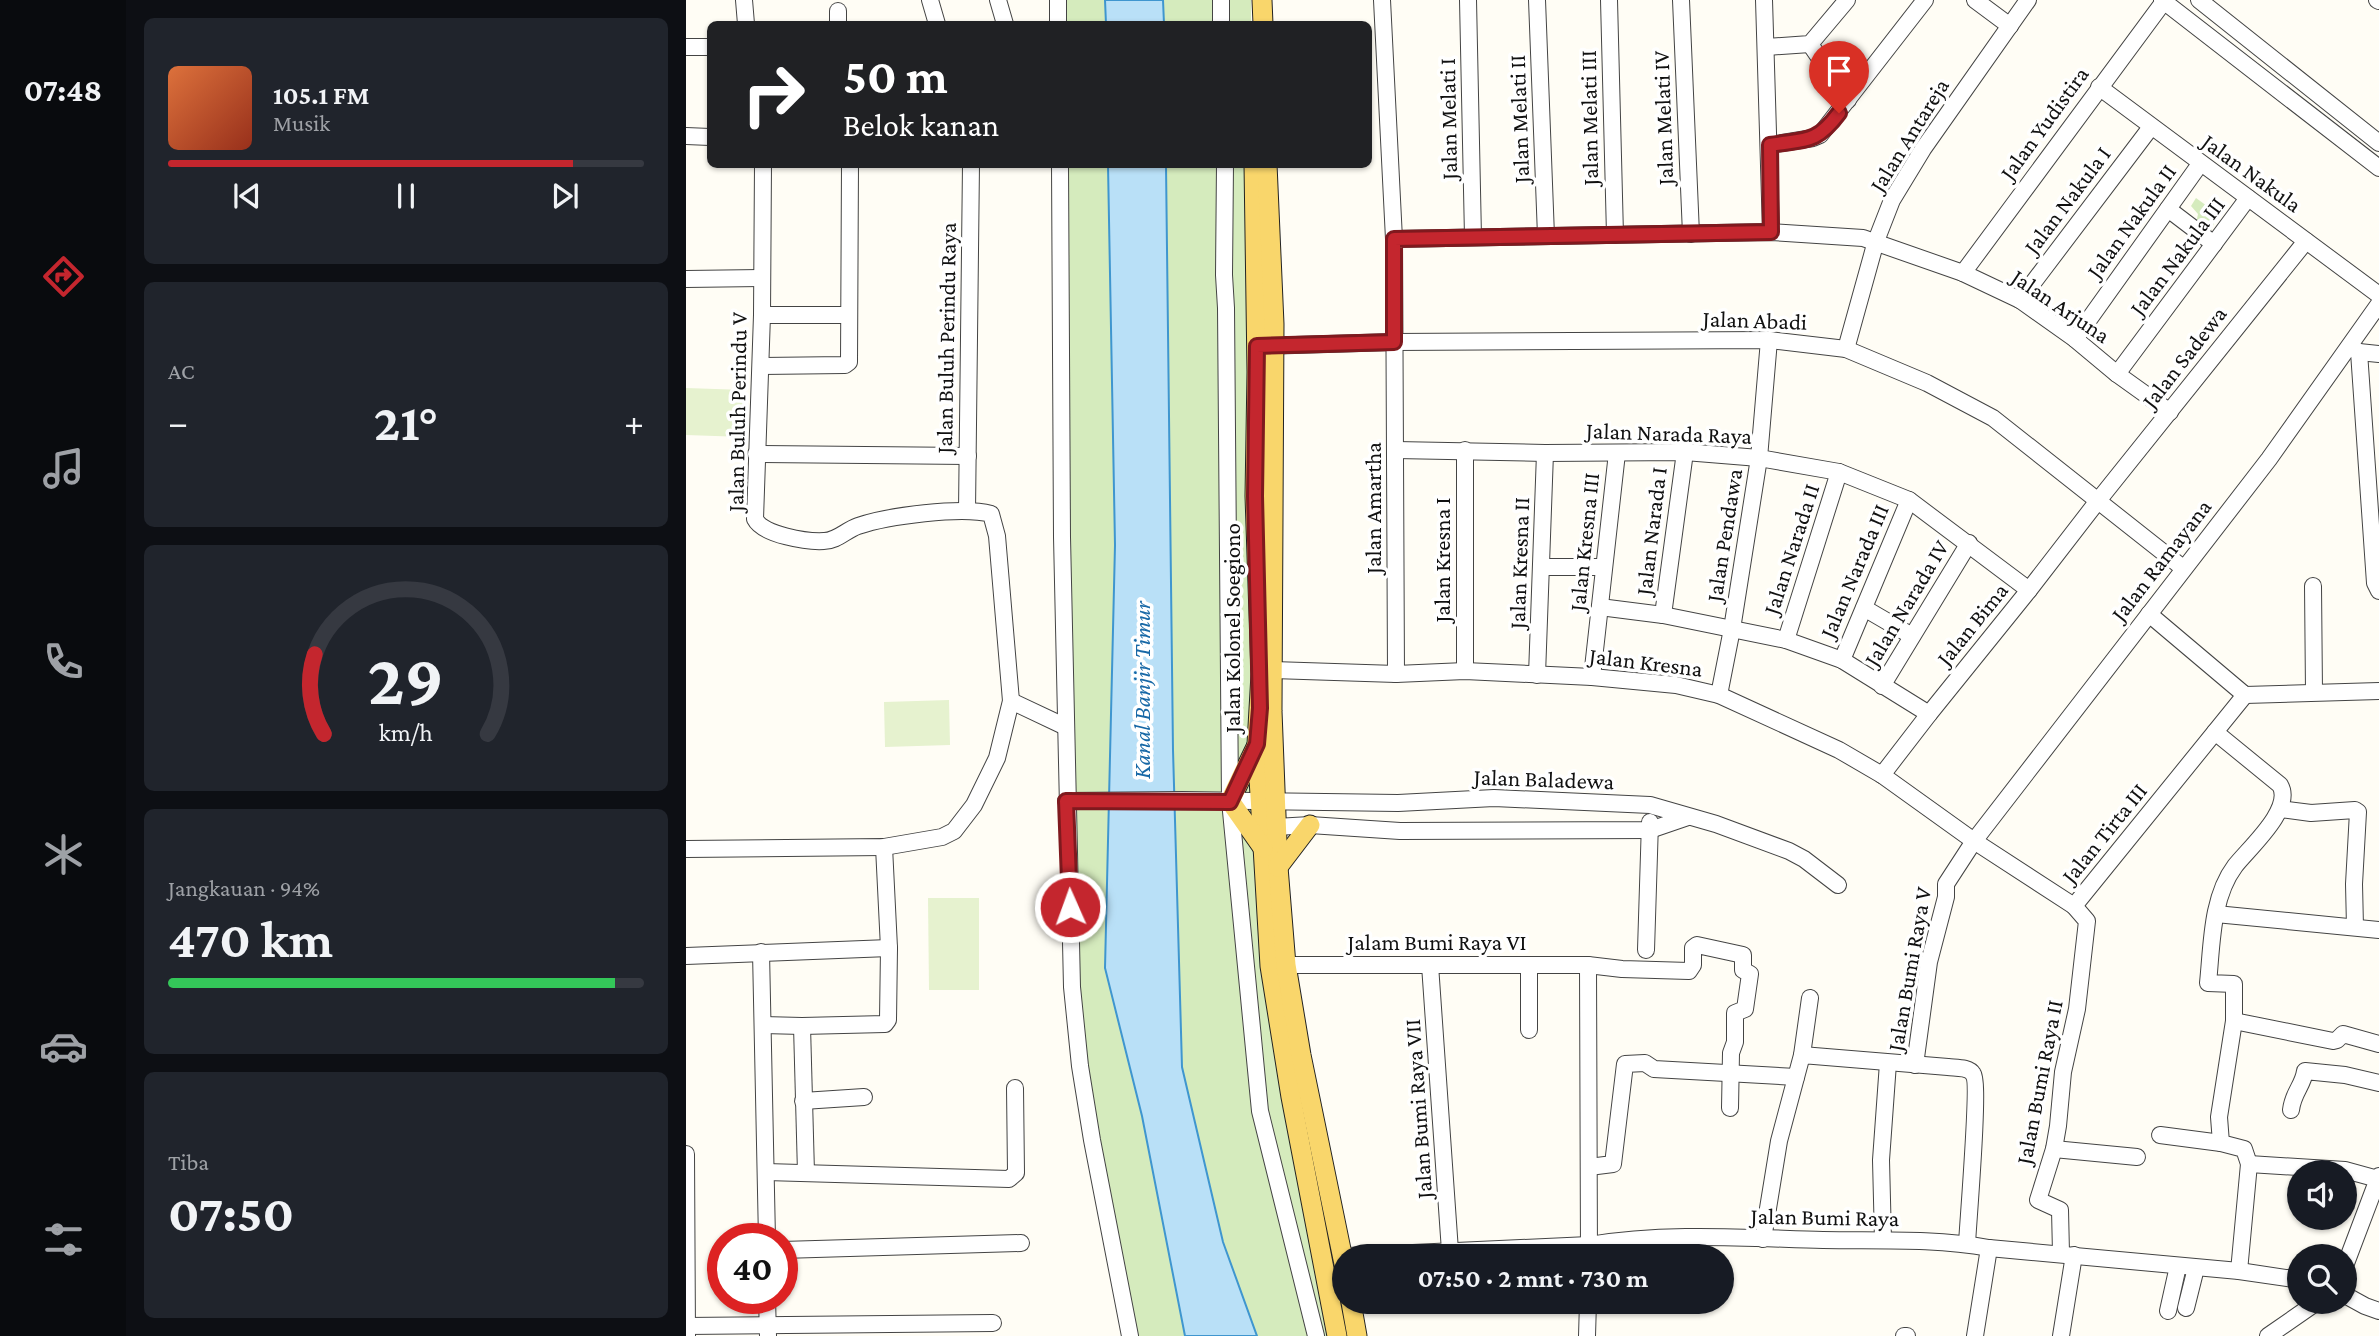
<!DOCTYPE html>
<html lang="id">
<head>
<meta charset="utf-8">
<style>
	:root { --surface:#171b24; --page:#20242c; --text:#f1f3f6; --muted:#9ea1a6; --line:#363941; --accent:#c4262e }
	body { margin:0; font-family:"Crimson Pro",serif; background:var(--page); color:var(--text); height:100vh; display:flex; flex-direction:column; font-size:26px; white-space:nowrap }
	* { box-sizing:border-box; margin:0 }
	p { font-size:23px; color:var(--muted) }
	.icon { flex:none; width:38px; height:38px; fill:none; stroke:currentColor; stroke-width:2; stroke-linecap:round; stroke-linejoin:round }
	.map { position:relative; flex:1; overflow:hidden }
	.side { display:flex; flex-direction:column; gap:18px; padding:18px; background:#0d0f14; width:560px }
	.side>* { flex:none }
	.banner { position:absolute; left:21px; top:21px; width:665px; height:147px; border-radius:10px; box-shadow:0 2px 5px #0004; background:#202124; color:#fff; overflow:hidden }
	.buttons { position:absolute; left:1601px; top:1160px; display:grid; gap:14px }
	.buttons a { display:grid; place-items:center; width:70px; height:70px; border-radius:50%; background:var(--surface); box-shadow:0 2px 5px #0004; font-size:35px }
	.speed { position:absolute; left:21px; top:1223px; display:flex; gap:14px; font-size:35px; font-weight:700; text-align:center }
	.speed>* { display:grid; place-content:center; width:91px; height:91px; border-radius:50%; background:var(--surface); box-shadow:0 2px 5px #0004; line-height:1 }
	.speed .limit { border:10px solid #d22; background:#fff; color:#111 }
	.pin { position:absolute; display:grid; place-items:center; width:60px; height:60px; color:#fff; margin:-72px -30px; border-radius:50% 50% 50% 0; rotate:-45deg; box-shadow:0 0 7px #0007 }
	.pin .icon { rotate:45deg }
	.me { position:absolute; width:77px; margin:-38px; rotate:358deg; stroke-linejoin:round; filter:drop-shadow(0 0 5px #0008) }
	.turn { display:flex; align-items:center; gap:24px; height:147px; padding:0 21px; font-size:32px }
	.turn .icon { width:91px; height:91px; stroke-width:2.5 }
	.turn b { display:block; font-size:49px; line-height:60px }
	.big { font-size:52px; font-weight:700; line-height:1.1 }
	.side .widget { flex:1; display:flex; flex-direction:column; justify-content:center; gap:10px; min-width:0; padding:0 24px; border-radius:10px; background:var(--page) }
	.side .dial { align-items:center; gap:0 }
	.dial svg { height:182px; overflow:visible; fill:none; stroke:var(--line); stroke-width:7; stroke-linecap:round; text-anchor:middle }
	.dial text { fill:var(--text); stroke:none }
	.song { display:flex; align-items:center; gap:21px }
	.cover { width:84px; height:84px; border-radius:10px; background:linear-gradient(135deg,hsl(20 70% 55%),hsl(10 70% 35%)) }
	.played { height:7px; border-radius:4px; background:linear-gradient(90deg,var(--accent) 85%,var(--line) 85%) }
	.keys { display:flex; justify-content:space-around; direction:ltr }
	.heat { display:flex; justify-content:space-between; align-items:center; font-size:38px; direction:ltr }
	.charge { height:10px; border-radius:5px; background:linear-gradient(90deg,#34c759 94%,var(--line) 0) }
	.trip { position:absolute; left:646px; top:1244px; width:402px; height:70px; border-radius:35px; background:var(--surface); box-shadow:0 2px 5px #0004; font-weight:700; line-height:70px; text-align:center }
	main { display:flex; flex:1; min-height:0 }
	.tabs { display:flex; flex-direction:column; width:126px; justify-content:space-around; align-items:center; background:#090b0e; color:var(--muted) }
	.tabs .icon { width:49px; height:49px }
	.tabs .selected { color:var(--accent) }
	.tabs b { font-size:32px; color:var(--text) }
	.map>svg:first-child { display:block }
	.green { fill:#d5ebbd }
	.pitch { fill:#e6f2cf }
	.water { fill:#b9e0f7; stroke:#3f96cf; stroke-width:2 }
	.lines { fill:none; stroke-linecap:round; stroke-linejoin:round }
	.minor-casing { stroke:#444; stroke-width:18 }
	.major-casing { stroke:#222; stroke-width:21 }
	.minor { stroke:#fff; stroke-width:16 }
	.major { stroke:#f9d66b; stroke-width:19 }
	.route-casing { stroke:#7f191e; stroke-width:18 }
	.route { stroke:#c4262e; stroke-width:12 }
	.labels { text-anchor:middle; stroke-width:7; stroke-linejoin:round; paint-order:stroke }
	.street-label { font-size:23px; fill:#111; stroke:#fff }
	.water-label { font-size:24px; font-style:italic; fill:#1768a6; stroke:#fff }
</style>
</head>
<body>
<main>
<nav class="tabs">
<b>07:48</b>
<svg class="icon selected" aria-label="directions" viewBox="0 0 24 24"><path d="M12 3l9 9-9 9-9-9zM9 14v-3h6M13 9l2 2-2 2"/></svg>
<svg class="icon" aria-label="music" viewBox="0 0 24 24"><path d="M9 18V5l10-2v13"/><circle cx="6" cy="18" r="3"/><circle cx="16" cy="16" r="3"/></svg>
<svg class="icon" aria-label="phone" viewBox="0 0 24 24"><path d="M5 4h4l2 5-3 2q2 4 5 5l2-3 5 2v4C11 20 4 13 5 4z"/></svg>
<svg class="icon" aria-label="climate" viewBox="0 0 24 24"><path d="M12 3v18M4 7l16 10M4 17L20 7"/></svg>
<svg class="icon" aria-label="car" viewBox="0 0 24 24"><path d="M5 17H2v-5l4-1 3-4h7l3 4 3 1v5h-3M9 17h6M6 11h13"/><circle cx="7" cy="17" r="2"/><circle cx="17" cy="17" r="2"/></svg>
<svg class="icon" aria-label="filters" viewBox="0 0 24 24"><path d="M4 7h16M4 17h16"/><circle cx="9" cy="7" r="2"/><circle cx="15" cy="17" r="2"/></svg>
</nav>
<section class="side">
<div class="widget">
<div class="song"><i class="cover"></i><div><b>105.1 FM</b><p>Musik</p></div></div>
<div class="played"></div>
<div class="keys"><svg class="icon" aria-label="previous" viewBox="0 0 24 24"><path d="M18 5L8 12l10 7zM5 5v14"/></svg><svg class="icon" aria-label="pause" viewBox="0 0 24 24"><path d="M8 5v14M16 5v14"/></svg><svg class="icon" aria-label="next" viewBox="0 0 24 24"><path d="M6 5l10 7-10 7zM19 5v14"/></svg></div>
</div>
<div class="widget"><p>AC</p>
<div class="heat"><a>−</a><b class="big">21°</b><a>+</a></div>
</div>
<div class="widget dial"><svg viewBox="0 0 100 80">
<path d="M14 69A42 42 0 1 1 86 69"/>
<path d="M14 69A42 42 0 0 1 10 34" stroke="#c4262e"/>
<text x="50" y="56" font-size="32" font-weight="700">29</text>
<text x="50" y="72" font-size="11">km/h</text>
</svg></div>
<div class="widget"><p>Jangkauan · 94%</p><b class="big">470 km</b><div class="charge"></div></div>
<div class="widget"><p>Tiba</p><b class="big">07:50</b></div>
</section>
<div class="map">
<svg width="1693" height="1336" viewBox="0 0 1693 1336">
	<rect width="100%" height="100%" fill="#fffdf5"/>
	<g class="green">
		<rect x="372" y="0" width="193" height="24"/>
		<polygon points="374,165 537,165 539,802 538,165 568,165 572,753 651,1336 444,1336 391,1038"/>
		<polygon points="1510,198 1532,214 1524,233 1510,224 1512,214 1505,206"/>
	</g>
	<g class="pitch">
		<polygon points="0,388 59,390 58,437 0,435"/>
		<polygon points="263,700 264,745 199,747 198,702"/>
		<polygon points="242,898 293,898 293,990 243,990"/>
	</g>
	<g class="water">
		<polygon points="419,0 477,0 478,24 420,24"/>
		<polygon points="422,165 480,165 487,750 496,1067 537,1242 571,1336 499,1336 456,1116 419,968 429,545"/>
	</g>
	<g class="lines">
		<g class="minor-casing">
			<g id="minor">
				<polyline points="58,0 60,24"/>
				<polyline points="244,0 251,24"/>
				<polyline points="312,0 319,24"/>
				<polyline points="372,0 372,24"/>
				<polyline points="535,0 535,24"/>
				<polyline points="696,0 708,239 710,674"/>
				<polyline points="782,0 787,237"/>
				<polyline points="851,0 860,236"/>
				<polyline points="923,0 929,235"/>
				<polyline points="995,0 1005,234"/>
				<polyline points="1078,0 1085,232"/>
				<polyline points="1289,0 1324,26"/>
				<polyline points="1476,0 1693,168"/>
				<polyline points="1513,0 1693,143"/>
				<polyline points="1691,0 1693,1"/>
				<polyline points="152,11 152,24"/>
				<polyline points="1124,44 1162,100"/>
				<polyline points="0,47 24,47"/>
				<polyline points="1081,47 1124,44 1161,0"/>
				<polyline points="1413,87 1693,295"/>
				<polyline points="0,136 24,137"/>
				<polyline points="1084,145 1127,138 1134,135 1239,0"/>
				<polyline points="374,164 376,537 386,987 394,1066 406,1140 444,1336"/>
				<polyline points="539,164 538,275 540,308 544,801 574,1111 630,1336"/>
				<polyline points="1482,209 1528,244"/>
				<polyline points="708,239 1085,232 1177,238 1277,273 1334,300 1389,339 1431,374 1484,412"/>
				<polyline points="1277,273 1479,0"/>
				<polyline points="0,279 75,278"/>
				<polyline points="1334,300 1465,127"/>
				<polyline points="76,315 161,315"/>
				<polyline points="1389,339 1514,164"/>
				<polyline points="577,346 708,342 1083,340 1160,349 1241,383 1307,418 1497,568"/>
				<polyline points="1666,348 1673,352 1693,354"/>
				<polyline points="1160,349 1190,241 1206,200 1237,149 1342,0"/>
				<polyline points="1673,352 1689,583 1693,591"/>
				<polyline points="75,366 159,365 163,362 164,164"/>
				<polyline points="1431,374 1562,198"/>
				<polyline points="710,450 859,453 999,452 1073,458 1153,472 1223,500 1343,590"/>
				<polyline points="779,450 779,671"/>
				<polyline points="70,454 282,456"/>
				<polyline points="281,511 285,164"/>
				<polyline points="855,567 917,567"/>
				<polyline points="1627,586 1628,692"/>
				<polyline points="914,607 977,615 1100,640 1156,660 1243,714"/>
				<polyline points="1178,608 1226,636"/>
				<polyline points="1463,614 1559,695 1693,691"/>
				<polyline points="977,615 999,452"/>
				<polyline points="1100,640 1153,472"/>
				<polyline points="1156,660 1223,500"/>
				<polyline points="587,670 710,674 779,671 906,677 990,685 1033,695 1153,750 1196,775 1288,841 1388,906 1559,695"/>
				<polyline points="851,675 859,453"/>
				<polyline points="906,677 931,453"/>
				<polyline points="1196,686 1283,543"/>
				<polyline points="1033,695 1046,629 1073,458 1083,340"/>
				<polyline points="325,701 380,727"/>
				<path d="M1529 732 1594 785C1608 809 1563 848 1549 866 1525 898 1526 945 1522 983L1548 984V1021L1533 1117 1535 1143 1558 1149 1563 1164 1553 1271"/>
				<polyline points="1196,775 1243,714 1343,590 1411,502 1620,241"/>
				<polyline points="380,801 496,800 712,803 808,798 964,805 1030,824 1103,851 1118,859 1152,885"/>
				<polyline points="1594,809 1625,813 1669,810 1672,812 1668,884 1669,927"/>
				<polyline points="580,825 590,827 624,825 714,831 964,830 1002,817"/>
				<path d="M0 849 198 847 256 837 268 831 288 805 311 758 325 701 311 536 305 514C276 506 201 516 172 526 160 530 151 541 138 541 121 542 77 535 69 519L76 315 77 164"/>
				<polyline points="1530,914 1693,930"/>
				<polyline points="960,950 964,822"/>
				<polyline points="75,952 81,1239"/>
				<polyline points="0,956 203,948"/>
				<polyline points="600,965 902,965 936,969 1003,971 1007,965 1007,948 1011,945 1057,955 1057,970 1064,974 1059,1009 1049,1013 1049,1042 1045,1053 1044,1108"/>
				<polyline points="744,965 764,1251"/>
				<polyline points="902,965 903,1256"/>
				<polyline points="1548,1021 1647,1041 1651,1040 1657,1034 1693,1044"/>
				<polyline points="77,1025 116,1026 199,1024 202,1020 203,948 198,847"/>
				<polyline points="116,1026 120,1173"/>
				<polyline points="843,1030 843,965"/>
				<polyline points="1116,1055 1124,998"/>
				<polyline points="1229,1065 1243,962 1260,897 1260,884 1288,841 1583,459 1693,304"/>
				<polyline points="117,1101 178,1097"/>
				<path d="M1605 1110C1607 1092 1617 1086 1619 1071L1659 1075 1693 1083"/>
				<polyline points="1474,1135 1535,1143"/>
				<polyline points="1368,1149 1451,1157"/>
				<polyline points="0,1154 1,1336"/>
				<polyline points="1563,1164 1659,1170 1692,1179"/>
				<polyline points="903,1167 927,1164 939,1064 959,1063 968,1069 1110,1077"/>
				<polyline points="80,1172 323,1179 330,1173 329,1088"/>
				<path d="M1077 1239 1093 1141 1116 1055 1262 1067C1270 1068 1283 1067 1287 1074 1294 1083 1282 1222 1281 1244"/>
				<polyline points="1197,1240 1195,1160 1202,1063"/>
				<polyline points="96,1250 335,1243"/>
				<polyline points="1375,1253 1374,1210 1352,1200 1368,1149 1372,1126 1377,1072 1391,1009 1401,921 1388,906"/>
				<path d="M662 1256 903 1245C980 1232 1060 1238 1137 1240 1192 1241 1248 1238 1303 1248L1553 1271 1614 1280"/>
				<polyline points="1659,1266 1693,1176"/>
				<polyline points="1659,1295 1679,1306 1693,1311"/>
				<polyline points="81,1298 82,1336"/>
				<polyline points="1500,1308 1510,1268"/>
				<polyline points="1482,1311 1492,1266"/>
				<polyline points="0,1326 307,1323"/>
				<polyline points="901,1336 902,1302"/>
				<polyline points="1218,1336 1221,1336"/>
				<polyline points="1289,1336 1303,1248"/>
				<polyline points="1375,1336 1388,1255"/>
				<polyline points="1582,1336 1631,1302"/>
			</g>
		</g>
		<g class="major-casing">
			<g id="major">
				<polyline points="576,0 577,24"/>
				<polyline points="568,164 571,372 569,496 575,674 571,744 584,966 605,1097 651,1336"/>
				<polyline points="581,164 588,324 586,711 592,867 600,965 615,1055 658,1264"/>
				<polyline points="570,747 544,801 577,848"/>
				<polyline points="592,867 624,825"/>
				<polyline points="665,1302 671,1336"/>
			</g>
		</g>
		<use href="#minor" class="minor"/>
		<use href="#major" class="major"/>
	</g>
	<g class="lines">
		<g class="route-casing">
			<path id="route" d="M384 907 380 801 544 802 571 744 574 708 569 496 571 346 708 342V239L1085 232 1084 145C1120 139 1130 144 1153 113"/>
		</g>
		<use href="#route" class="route"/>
	</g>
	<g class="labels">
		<g class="street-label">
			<text transform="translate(903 118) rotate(-91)" y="8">Jalan Melati III</text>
			<text transform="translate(977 118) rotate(-92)" y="8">Jalan Melati IV</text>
			<text transform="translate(762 119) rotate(-91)" y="8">Jalan Melati I</text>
			<text transform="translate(833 119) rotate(-92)" y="8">Jalan Melati II</text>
			<text transform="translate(1358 123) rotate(-54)" y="8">Jalan Yudistira</text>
			<text transform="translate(1223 135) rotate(-58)" y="8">Jalan Antareja</text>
			<text transform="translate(1566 173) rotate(36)" y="8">Jalan Nakula</text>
			<text transform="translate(1381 200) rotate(-53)" y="8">Jalan Nakula I</text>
			<text transform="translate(1445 221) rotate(-54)" y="8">Jalan Nakula II</text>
			<text transform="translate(1491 256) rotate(-53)" y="8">Jalan Nakula III</text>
			<text transform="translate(1375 306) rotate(34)" y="8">Jalan Arjuna</text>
			<text transform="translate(1069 320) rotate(2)" y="8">Jalan Abadi</text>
			<text transform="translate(260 338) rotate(-89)" y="8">Jalan Buluh Perindu Raya</text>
			<text transform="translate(1498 357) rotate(-52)" y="8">Jalan Sadewa</text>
			<text transform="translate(51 412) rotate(-89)" y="8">Jalan Buluh Perindu V</text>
			<text transform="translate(983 433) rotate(2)" y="8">Jalan Narada Raya</text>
			<text transform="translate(687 508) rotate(-90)" y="8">Jalan Amartha</text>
			<text transform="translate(965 531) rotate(-83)" y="8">Jalan Narada I</text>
			<text transform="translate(1038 535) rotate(-81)" y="8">Jalan Pendawa</text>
			<text transform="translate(898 542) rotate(-84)" y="8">Jalan Kresna III</text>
			<text transform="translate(1105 549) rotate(-72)" y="8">Jalan Narada II</text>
			<text transform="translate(756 560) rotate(-90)" y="8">Jalan Kresna I</text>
			<text transform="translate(1475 560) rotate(-52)" y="8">Jalan Ramayana</text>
			<text transform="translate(833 563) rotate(-88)" y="8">Jalan Kresna II</text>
			<text transform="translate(1168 571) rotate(-67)" y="8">Jalan Narada III</text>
			<text transform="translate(1220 603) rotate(-59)" y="8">Jalan Narada IV</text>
			<text transform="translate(1286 624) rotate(-51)" y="8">Jalan Bima</text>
			<text transform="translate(546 628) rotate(-90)" y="8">Jalan Kolonel Soegiono</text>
			<text transform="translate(960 662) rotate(7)" y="8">Jalan Kresna</text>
			<text transform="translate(858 779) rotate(2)" y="8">Jalan Baladewa</text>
			<text transform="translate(1418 833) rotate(-51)" y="8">Jalan Tirta III</text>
			<text x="751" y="950">Jalam Bumi Raya VI</text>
			<text transform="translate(1223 969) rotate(-80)" y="8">Jalan Bumi Raya V</text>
			<text transform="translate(1353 1082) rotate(-79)" y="8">Jalan Bumi Raya II</text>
			<text transform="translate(732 1109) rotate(-94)" y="8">Jalan Bumi Raya VII</text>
			<text transform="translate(1139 1217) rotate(1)" y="8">Jalan Bumi Raya</text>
		</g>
		<g class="water-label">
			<text transform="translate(456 690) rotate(-90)" y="8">Kanal Banjir Timur</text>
		</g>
	</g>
</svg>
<div class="buttons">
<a><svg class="icon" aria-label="sound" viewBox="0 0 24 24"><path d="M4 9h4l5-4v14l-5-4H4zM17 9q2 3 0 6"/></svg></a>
<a><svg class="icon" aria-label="search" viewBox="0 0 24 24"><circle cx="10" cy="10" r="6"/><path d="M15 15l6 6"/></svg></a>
</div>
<div class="speed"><div class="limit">40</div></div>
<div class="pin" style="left:1153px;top:113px;background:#d93025"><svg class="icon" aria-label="arrive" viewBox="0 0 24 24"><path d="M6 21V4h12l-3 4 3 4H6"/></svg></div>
<svg class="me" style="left:384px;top:907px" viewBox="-20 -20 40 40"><circle r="17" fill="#c4262e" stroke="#fff" stroke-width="3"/><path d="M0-11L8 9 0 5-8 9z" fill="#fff"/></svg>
<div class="trip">07:50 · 2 mnt · 730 m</div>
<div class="banner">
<div class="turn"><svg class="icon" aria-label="right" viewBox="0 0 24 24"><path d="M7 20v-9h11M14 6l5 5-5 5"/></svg><div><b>50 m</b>Belok kanan</div></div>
</div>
</div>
</main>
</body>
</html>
